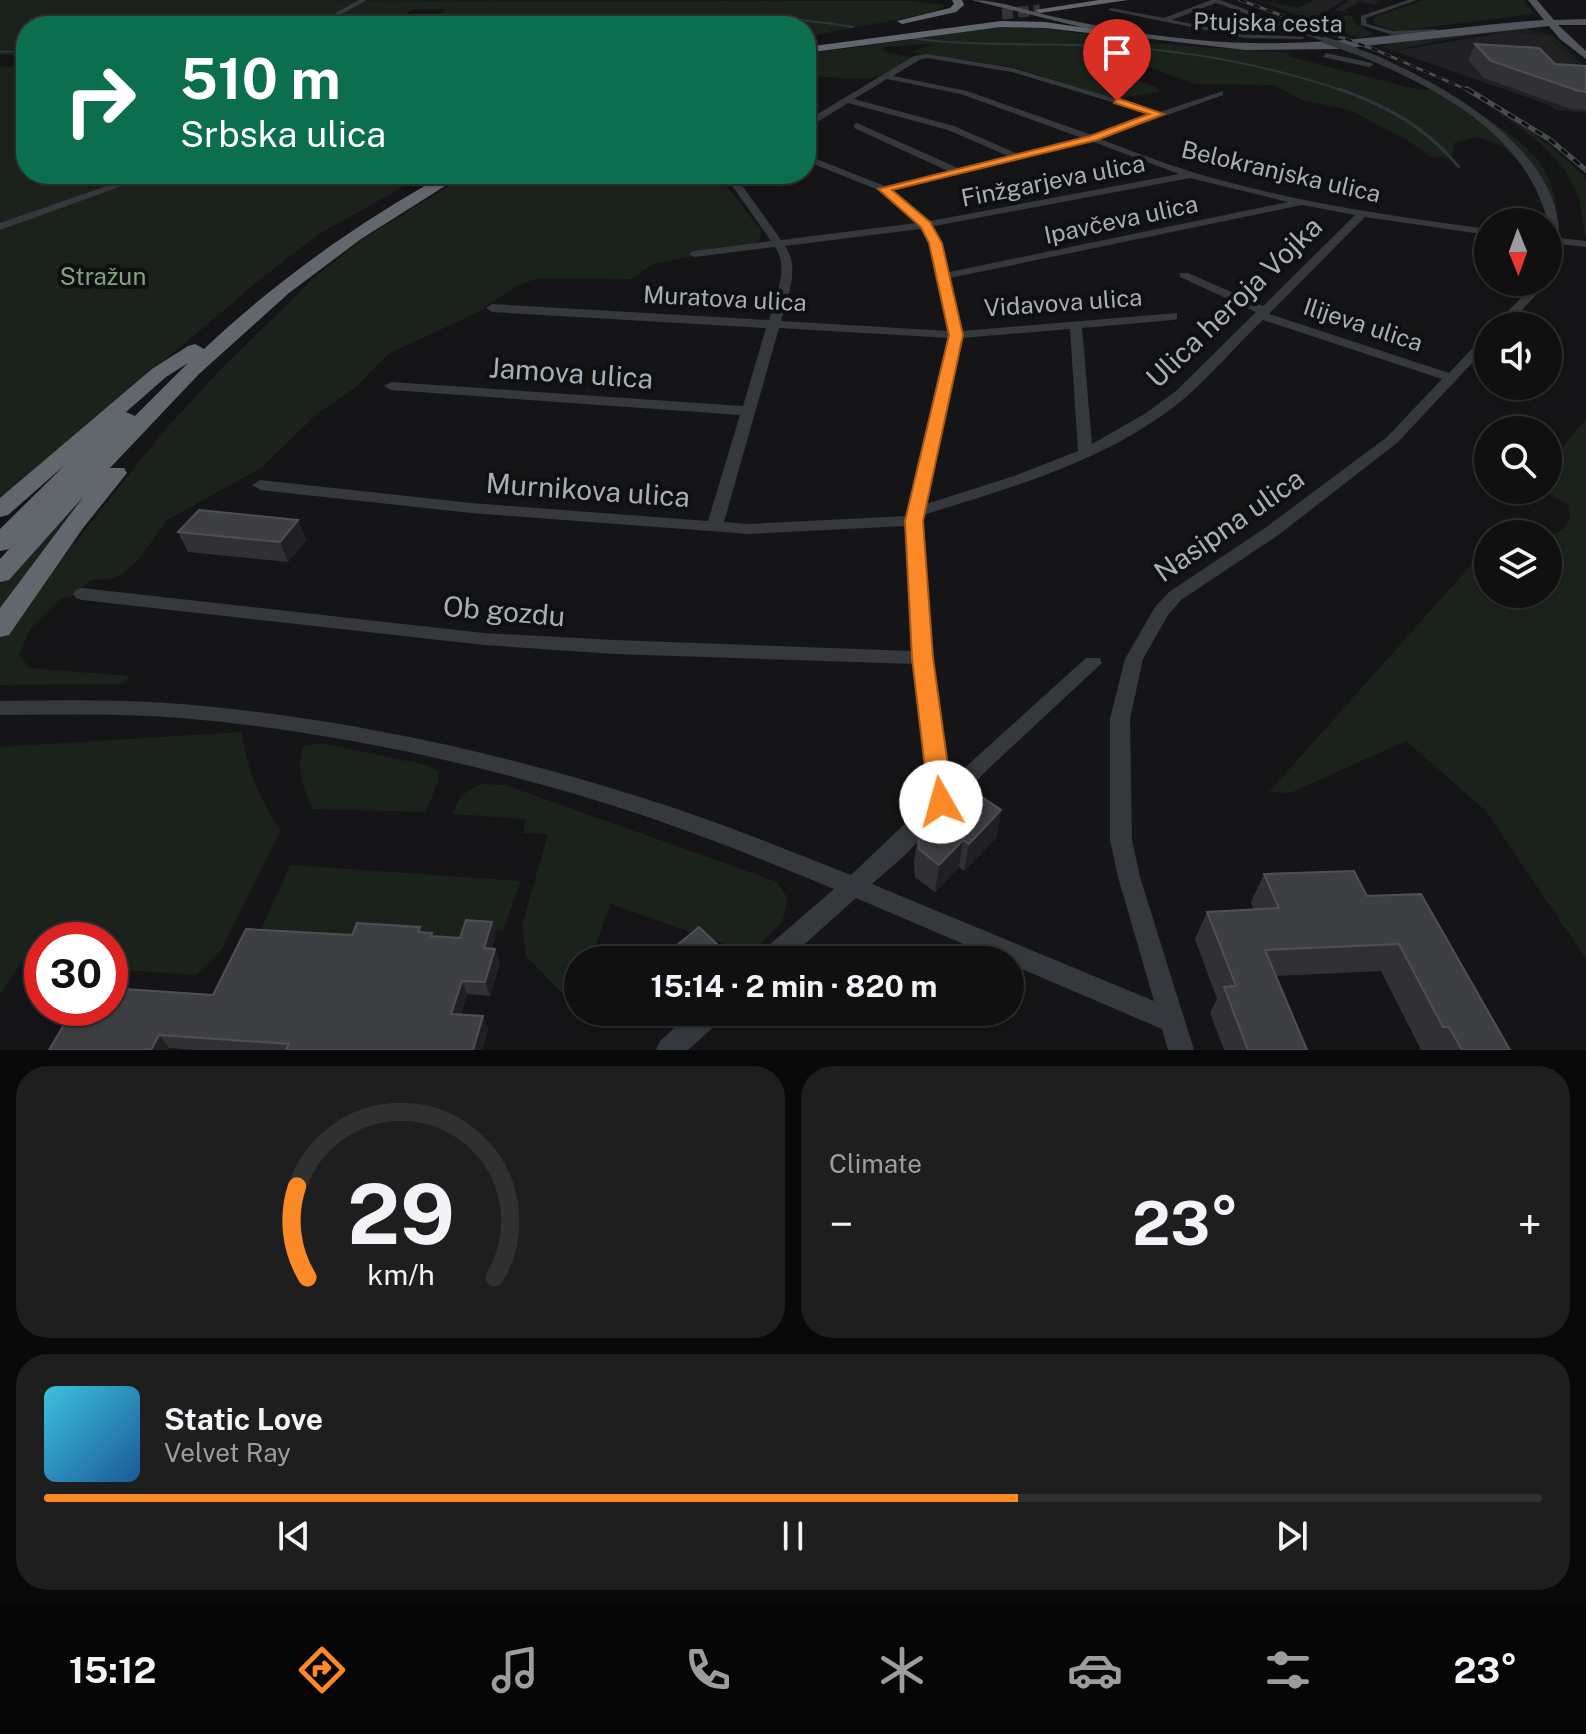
<!DOCTYPE html>
<html lang="en">
<head>
<meta charset="utf-8">
<style>
	:root { --surface:#101011; --page:#1e1e1f; --text:#f1f3f6; --muted:#9c9d9f; --line:#303031; --accent:#fb8928 }
	body { margin:0; font-family:"Public Sans",sans-serif; background:var(--page); color:var(--text); height:100vh; display:flex; flex-direction:column; font-size:30px; white-space:nowrap }
	* { box-sizing:border-box; margin:0 }
	p { font-size:26px; color:var(--muted) }
	.icon { flex:none; width:44px; height:44px; fill:none; stroke:currentColor; stroke-width:2; stroke-linecap:round; stroke-linejoin:round }
	.map { position:relative; height:1050px; overflow:hidden }
	.panel { display:flex; flex-direction:column; gap:16px; padding:16px; background:#090909; flex:1 }
	.panel>* { flex:none }
	.guide { position:absolute; left:16px; top:16px; width:800px; height:168px; border-radius:32px; box-shadow:0 2px 6px #0004,0 0 0 2px var(--line); background:#0b6e4f; color:#fff; overflow:hidden }
	.needle { width:52px; rotate:179deg }
	.fabs { position:absolute; left:1474px; top:208px; display:grid; gap:16px }
	.fabs a { display:grid; place-items:center; width:88px; height:88px; border-radius:50%; background:var(--surface); box-shadow:0 2px 6px #0004,0 0 0 2px var(--line); font-size:40px }
	.speed { position:absolute; left:24px; top:922px; display:flex; gap:16px; font-size:40px; font-weight:700; text-align:center }
	.speed>* { display:grid; place-content:center; width:104px; height:104px; border-radius:50%; background:var(--surface); box-shadow:0 2px 6px #0004,0 0 0 2px var(--line); line-height:1 }
	.speed .limit { border:12px solid #d22; background:#fff; color:#111 }
	.pin { position:absolute; display:grid; place-items:center; width:68px; height:68px; color:#fff; margin:-82px -34px; border-radius:50% 50% 50% 0; rotate:-45deg; box-shadow:0 0 8px #0007 }
	.pin .icon { rotate:45deg }
	.me { position:absolute; width:88px; margin:-44px; rotate:353deg; stroke-linejoin:round; filter:drop-shadow(0 0 6px #0008) }
	.turn { display:flex; align-items:center; gap:28px; height:168px; padding:0 32px; font-size:36px }
	.turn .icon { width:104px; height:104px; stroke-width:2.5 }
	.turn b { display:block; font-size:56px; line-height:68px }
	.big { font-size:60px; font-weight:700; line-height:1.1 }
	.panel .tile { flex:1; display:flex; flex-direction:column; justify-content:center; gap:12px; min-width:0; padding:0 28px; border-radius:32px; background:var(--page) }
	.panel .dial { align-items:center; gap:0 }
	.dial svg { height:208px; overflow:visible; fill:none; stroke:var(--line); stroke-width:7; stroke-linecap:round; text-anchor:middle }
	.dial text { fill:var(--text); stroke:none }
	.song { display:flex; align-items:center; gap:24px }
	.cover { width:96px; height:96px; border-radius:12px; background:linear-gradient(135deg,hsl(190 70% 55%),hsl(210 70% 35%)) }
	.played { height:8px; border-radius:4px; background:linear-gradient(90deg,var(--accent) 65%,var(--line) 65%) }
	.keys { display:flex; justify-content:space-around; direction:ltr }
	.heat { display:flex; justify-content:space-between; align-items:center; font-size:44px; direction:ltr }
	.panel .tiles { flex:1; display:grid; gap:16px; grid-template-columns:1fr 1fr }
	.tile:last-child { grid-column:span 2 }
	.trip { position:absolute; left:564px; top:946px; width:460px; height:80px; border-radius:40px; background:var(--surface); box-shadow:0 2px 6px #0004,0 0 0 2px var(--line); font-weight:700; line-height:80px; text-align:center }
	.tabs { display:flex; height:128px; justify-content:space-around; align-items:center; background:#060607; color:var(--muted) }
	.tabs .icon { width:56px; height:56px }
	.tabs .active { color:var(--accent) }
	.tabs b { font-size:36px; color:var(--text) }
	.map>svg:first-child { display:block }
	.built { fill:#212124 }
	.green { fill:#1b221b }
	.lines { fill:none; stroke-linecap:round; stroke-linejoin:round }
	.stream-far1 { stroke:#2a373b; stroke-width:2 }
	.stream { stroke:#2a373b; stroke-width:3 }
	.highway-tunnel { stroke:#323437; stroke-width:11; stroke-dasharray:11 5; stroke-linecap:butt }
	.minor { fill:#35383c; fill-rule:evenodd }
	.major { fill:#51555b; fill-rule:evenodd }
	.highway { fill:#61676d; fill-rule:evenodd }
	.rail-far1-casing { stroke:#484c51; stroke-width:3 }
	.rail-casing { stroke:#484c51; stroke-width:5 }
	.rail-far1 { stroke:#101012; stroke-width:2; stroke-dasharray:7; stroke-linecap:butt }
	.rail { stroke:#101012; stroke-width:3; stroke-dasharray:8; stroke-linecap:butt }
	.minor-bridge { stroke:#35383c; stroke-width:7 }
	.wall { fill:#313135 }
	.shaded-wall { fill:#202023 }
	.building { fill:#3d3f43; stroke:#4e5055; stroke-width:2 }
	.route { fill:#fb8928; stroke:#a3591a; stroke-width:2 }
	.labels { text-anchor:middle; stroke-width:8; stroke-linejoin:round; paint-order:stroke }
	.far-street-label { font-size:24px; fill:#a6afb8; stroke:#101012 }
	.far-park-label { font-size:24px; fill:#81a47c; stroke:#101012 }
	.street-label { font-size:28px; fill:#a6afb8; stroke:#101012 }
</style>
</head>
<body>
<div class="map">
<svg width="1586" height="1050" viewBox="0 0 1586 1050">
	<rect width="100%" height="100%" fill="#151517"/>
	<g class="built">
		<polygon points="1314,0 1372,0 1381,1 1374,5 1360,1 1345,10 1350,13 1335,10 1349,1 1344,0 1320,16 1295,10"/>
		<polygon points="1514,31 1547,36 1586,73 1586,113 1557,110 1546,104 1394,51"/>
	</g>
	<g class="green">
		<polygon points="0,0 908,1 947,5 931,13 806,37 806,26 460,26 472,18 438,16 446,9 413,9 388,26 26,26 26,55 0,55"/>
		<polygon points="1258,0 1300,8 1328,22 1347,15 1354,17 1355,23 1373,34 1359,38"/>
		<polygon points="1424,0 1524,0 1534,14 1398,31 1374,24 1374,19 1379,15"/>
		<path d="M1015 25 1162 44 1288 53 1291 55 1287 56 1419 90C1431 86 1447 97 1458 103 1500 125 1552 154 1556 207L1536 201 1541 199 1543 192 1531 184 1540 181 1501 145 1477 137 1454 143 1453 154 1446 158 1431 157 1407 140 1350 110 1302 100 1273 85 1195 84 1141 64 1123 73C1136 84 1153 81 1160 92L1114 99 1014 67 910 52 932 45 927 44 883 47 884 52 913 58 883 75 866 79 806 76V54Z"/>
		<path d="M1054 26 1179 44 1279 49 1518 27 1552 35 1582 64C1566 61 1558 41 1543 35 1513 25 1427 43 1394 51L1382 46 1395 43C1307 53 1220 50 1132 38 1106 35 1079 33 1054 26Z"/>
		<polygon points="26,65 26,174 426,174 319,234 263,277 0,499 0,67"/>
		<path d="M1495 111C1529 125 1559 153 1586 178V236C1581 224 1583 207 1577 194 1563 157 1527 131 1495 111Z"/>
		<polygon points="468,174 713,174 724,183 761,230 760,239 755,244 653,264 631,279 539,278 518,285 476,313 388,354 356,387 318,413 261,468 167,520 139,559 123,574 109,579 91,580 71,597 61,598 31,628 19,655 30,668 129,676 123,684 0,685 0,637 162,433 220,370 314,278 361,240"/>
		<path d="M1586 420V959L1486 811 1406 741 1290 793 1269 792 1487 547 1488 594H1548V537L1562 530 1570 518 1568 505 1543 490H1548C1548 465 1568 437 1586 420Z"/>
		<polygon points="103,473 0,609 0,585"/>
		<path d="M242 732C247 772 259 797 281 831L222 949 196 975 110 969V940H42V965L21 963 0 995V747Z"/>
		<path d="M320 743 427 765 437 771 439 779 426 812 312 809C304 787 295 770 303 747Z"/>
		<path d="M482 784 505 785 777 882 788 899 782 922 750 953 611 904 590 960H578V994L561 992 526 956 522 925 548 834 523 833 526 819 453 814C457 797 467 790 482 784Z"/>
		<polygon points="290,865 521,881 503,931 469,929 463,942 261,930"/>
	</g>
	<g class="lines">
		<g class="stream-far1">
			<path d="M550 26C652 18 752 10 853 27"/>
			<path d="M910 38C975 47 1040 43 1105 46 1186 50 1268 65 1344 91"/>
			<polyline points="0,52 26,51"/>
		</g>
		<path class="stream" d="M1339 89C1387 106 1426 127 1459 167"/>
		<polyline class="highway-tunnel" points="1002,14 1040,10"/>
		<g class="minor">
			<polygon points="359,0 367,0 320,26 312,26"/>
			<polygon points="1211,0 1220,0 1329,40 1323,41 1216,3 1172,20 1245,34 1305,37 1302,39 1245,38 1108,10 1111,8 1164,18"/>
			<polygon points="1408,0 1417,0 1366,18 1367,24 1393,31 1436,29 1438,32 1393,35 1361,25 1361,16"/>
			<path d="M1353 49C1370 50 1389 62 1405 69 1466 99 1562 159 1559 238L1586 241V247L1558 244 1554 275 1548 278C1548 261 1552 240 1548 223 1527 133 1434 86 1353 53Z"/>
			<polygon points="1326,53 1372,63 1373,65 1369,67 1323,57"/>
			<path d="M927 54 1013 68 1160 112 1223 91V95L1100 139C1142 155 1184 171 1228 182 1313 205 1401 217 1488 229V235L1365 217 1269 314 1449 373 1484 336 1488 335V346L1397 443 1277 536 1181 600 1168 615 1143 659 1130 719 1132 840 1140 877 1194 1050H1168L1162 1029 1010 964V960H1001L856 898 787 960H757L761 952 834 889C771 863 707 837 642 815 498 767 333 731 181 718 121 713 60 715 0 715V701C61 700 122 699 182 704 336 717 492 750 640 797 711 819 781 847 851 875L930 800 915 664 615 654 484 645 82 600 76 598 73 594 76 590 82 588 484 633 615 640 913 651 906 526 749 534 471 513 260 490 252 485 260 480 471 503 708 521 740 415 391 390 384 386 391 382 743 406 766 328 492 312 486 308 492 304 769 320C775 298 790 268 775 247L694 257 689 254 694 251 771 241 726 177 714 180 702 174H734L781 240 916 223 881 191 806 161V155L885 186 948 171 854 128V124L857 123 958 168 1008 156 948 130 848 103 809 127 806 128V121L914 56ZM927 58 1012 72 1152 114 1092 135 967 91 893 76 919 60ZM887 79 961 94 1082 138 1018 154 954 126 854 99ZM1091 141 1179 174 925 222 891 190ZM1190 178 1288 202 949 272 940 243 929 227ZM1302 205 1355 215 1263 306 1188 273H1180V277L1256 312 1176 391 1146 413 1092 444 1082 328 1173 320 1177 319V313L961 331 950 278ZM920 229C940 258 944 297 949 331L781 321C787 297 801 268 785 246ZM1263 320 1442 379 1387 437 1265 528 1169 592 1155 607 1125 659 1110 719V840L1118 877 1154 1001 872 884 904 856 986 771 1102 663 1100 658H1086L949 782 932 658 922 521 923 515C1014 487 1110 460 1185 398 1212 374 1237 345 1263 320ZM779 328 949 338 907 516 749 524 724 522ZM1070 329 1078 451 1014 476 926 504 962 338Z"/>
			<polygon points="141,174 155,174 0,230 0,223"/>
			<polygon points="1536,282 1548,282 1507,326 1494,326"/>
			<polygon points="692,1012 723,1012 720,1021 688,1050 656,1050 660,1041"/>
		</g>
		<path class="major" d="M971 0C1000 0 1031 12 1060 18 1105 28 1152 36 1198 40 1320 52 1425 28 1544 20L1528 0H1537L1554 20 1586 19V25H1558L1586 51V59L1560 39 1549 26 1337 49 1245 50 1109 34Z"/>
		<g class="highway">
			<polygon points="952,0 962,0 964,5 956,12 902,24 897,21 950,8 954,4"/>
			<polygon points="1099,0 1128,0 1040,13 1035,10"/>
			<polygon points="1001,21 1045,22 1120,33 1115,36 1045,28 1001,27 806,53 806,47"/>
			<path d="M446 174H464L361 239 289 293 199 374 110 468H124L127 473 83 528 9 635 0 637V608L84 496 9 580 0 582V559L31 525 9 549 0 551V529L66 464 8 515 0 517V498L152 369 188 346 195 344 204 349C277 280 359 222 446 174ZM188 363 135 416 126 412 166 377Z"/>
		</g>
		<g class="rail-far1-casing">
			<polyline id="rail-far1" points="1240,0 1376,50 1470,91"/>
		</g>
		<g class="rail-casing">
			<polyline id="rail" points="1467,89 1549,139 1586,170"/>
		</g>
		<use href="#rail-far1" class="rail-far1"/>
		<use href="#rail" class="rail"/>
		<polyline class="minor-bridge" points="1325,40 1356,51"/>
	</g>
	<g class="wall">
		<polygon points="1475,44 1555,64 1586,66 1586,110 1571,109 1484,78 1468,60"/>
		<polygon points="298,520 306,540 288,562 188,552 178,532"/>
		<polygon points="1001,810 996,838 964,871 959,867 935,892 915,877 914,862 918,834 930,822 931,816"/>
		<polygon points="1264,874 1367,896 1510,1050 1421,1050 1381,971 1276,976 1307,1050 1224,1050 1210,1013 1217,999 1195,939 1207,912 1254,910 1251,902"/>
		<polygon points="492,922 496,936 492,949 495,949 500,963 490,996 467,994 461,1015 488,1029 482,1050 197,1050 169,1048 49,1050 420,927 422,932 433,937 460,938"/>
	</g>
	<g class="shaded-wall">
		<polygon points="298,520 306,540 288,562 280,542"/>
		<polygon points="1001,810 996,838 964,871 969,844"/>
		<polygon points="963,840 959,867 935,892 939,865"/>
		<polygon points="492,922 496,936 488,962 484,948"/>
		<polygon points="721,948 722,960 708,960"/>
		<polygon points="495,949 500,963 490,996 485,982"/>
		<polygon points="462,981 467,994 457,1027 451,1014"/>
		<polygon points="483,1016 488,1029 482,1050 473,1050"/>
		<polygon points="159,1035 169,1048 168,1050 151,1050"/>
	</g>
	<g class="building">
		<polygon points="1475,44 1539,48 1555,64 1586,66 1586,92 1579,91 1491,61"/>
		<polygon points="199,510 298,520 280,542 178,532"/>
		<polygon points="963,784 1001,810 969,844 963,840 939,865 919,849 918,834 934,818 931,816"/>
		<polygon points="1354,871 1367,896 1421,894 1510,1050 1462,1050 1449,1027 1443,1027 1399,944 1265,950 1307,1050 1248,1050 1224,987 1236,986 1207,912 1279,908 1264,874"/>
		<polygon points="466,920 492,922 484,948 495,949 485,982 462,981 451,1014 483,1016 473,1050 286,1050 289,1044 159,1035 151,1050 49,1050 74,1008 110,1008 110,988 213,995 246,929 352,935 357,923 420,927 418,932 432,933 431,936 460,938"/>
		<polygon points="699,927 721,948 708,960 659,960"/>
	</g>
	<polygon class="route" points="1117,98 1164,114 1097,140 892,190 930,222 942,243 963,335 923,521 933,658 953,802 950,809 941,812 933,809 929,802 912,658 905,521 949,335 929,243 921,227 878,189 1090,136 1149,114 1114,103"/>
	<g class="labels">
		<g class="far-street-label">
			<text transform="translate(1268 23) rotate(1)" y="8">Ptujska cesta</text>
			<text transform="translate(1281 172) rotate(13)" y="8">Belokranjska ulica</text>
			<text transform="translate(1053 181) rotate(-11)" y="8">Finžgarjeva ulica</text>
			<text transform="translate(1121 220) rotate(-12)" y="8">Ipavčeva ulica</text>
			<text transform="translate(725 299) rotate(3)" y="8">Muratova ulica</text>
			<text transform="translate(1063 303) rotate(-4)" y="8">Vidavova ulica</text>
			<text transform="translate(1363 325) rotate(18)" y="8">Ilijeva ulica</text>
		</g>
		<g class="far-park-label">
			<text x="103" y="285">Stražun</text>
		</g>
		<g class="street-label">
			<text transform="translate(1234 302) rotate(-44)" y="10">Ulica heroja Vojka</text>
			<text transform="translate(571 373) rotate(4)" y="10">Jamova ulica</text>
			<text transform="translate(588 490) rotate(4)" y="10">Murnikova ulica</text>
			<text transform="translate(1229 525) rotate(-35)" y="10">Nasipna ulica</text>
			<text transform="translate(504 611) rotate(5)" y="10">Ob gozdu</text>
		</g>
	</g>
</svg>
<div class="fabs">
<a><svg class="needle" viewBox="-14 -14 28 28"><path d="M0-13l5 13h-10z" fill="#e53935"/><path d="M0 13l5-13h-10z" fill="#9c9d9f"/></svg></a>
<a><svg class="icon" aria-label="sound" viewBox="0 0 24 24"><path d="M4 9h4l5-4v14l-5-4H4zM17 9q2 3 0 6"/></svg></a>
<a><svg class="icon" aria-label="search" viewBox="0 0 24 24"><circle cx="10" cy="10" r="6"/><path d="M15 15l6 6"/></svg></a>
<a><svg class="icon" aria-label="layers" viewBox="0 0 24 24"><path d="M12 4l9 5-9 5-9-5zM3 14l9 5 9-5"/></svg></a>
</div>
<div class="speed"><div class="limit">30</div></div>
<div class="pin" style="left:1117px;top:101px;background:#d93025"><svg class="icon" aria-label="arrive" viewBox="0 0 24 24"><path d="M6 21V4h12l-3 4 3 4H6"/></svg></div>
<svg class="me" style="left:941px;top:802px" viewBox="-20 -20 40 40"><circle r="19" fill="#fff"/><path d="M0-13L10 11 0 6-10 11z" fill="#fb8928"/></svg>
<div class="trip">15:14 · 2 min · 820 m</div>
<div class="guide">
<div class="turn"><svg class="icon" aria-label="right" viewBox="0 0 24 24"><path d="M7 20v-9h11M14 6l5 5-5 5"/></svg><div><b>510 m</b>Srbska ulica</div></div>
</div>
</div>
<section class="panel">
<div class="tiles">
<div class="tile dial"><svg viewBox="0 0 100 80">
<path d="M14 69A42 42 0 1 1 86 69"/>
<path d="M14 69A42 42 0 0 1 10 34" stroke="#fb8928"/>
<text x="50" y="56" font-size="32" font-weight="700">29</text>
<text x="50" y="72" font-size="11">km/h</text>
</svg></div>
<div class="tile"><p>Climate</p>
<div class="heat"><a>−</a><b class="big">23°</b><a>+</a></div>
</div>
<div class="tile">
<div class="song"><i class="cover"></i><div><b>Static Love</b><p>Velvet Ray</p></div></div>
<div class="played"></div>
<div class="keys"><svg class="icon" aria-label="previous" viewBox="0 0 24 24"><path d="M18 5L8 12l10 7zM5 5v14"/></svg><svg class="icon" aria-label="pause" viewBox="0 0 24 24"><path d="M8 5v14M16 5v14"/></svg><svg class="icon" aria-label="next" viewBox="0 0 24 24"><path d="M6 5l10 7-10 7zM19 5v14"/></svg></div>
</div>
</div>
</section>
<nav class="tabs">
<b>15:12</b>
<svg class="icon active" aria-label="directions" viewBox="0 0 24 24"><path d="M12 3l9 9-9 9-9-9zM9 14v-3h6M13 9l2 2-2 2"/></svg>
<svg class="icon" aria-label="music" viewBox="0 0 24 24"><path d="M9 18V5l10-2v13"/><circle cx="6" cy="18" r="3"/><circle cx="16" cy="16" r="3"/></svg>
<svg class="icon" aria-label="phone" viewBox="0 0 24 24"><path d="M5 4h4l2 5-3 2q2 4 5 5l2-3 5 2v4C11 20 4 13 5 4z"/></svg>
<svg class="icon" aria-label="climate" viewBox="0 0 24 24"><path d="M12 3v18M4 7l16 10M4 17L20 7"/></svg>
<svg class="icon" aria-label="car" viewBox="0 0 24 24"><path d="M5 17H2v-5l4-1 3-4h7l3 4 3 1v5h-3M9 17h6M6 11h13"/><circle cx="7" cy="17" r="2"/><circle cx="17" cy="17" r="2"/></svg>
<svg class="icon" aria-label="filters" viewBox="0 0 24 24"><path d="M4 7h16M4 17h16"/><circle cx="9" cy="7" r="2"/><circle cx="15" cy="17" r="2"/></svg>
<b>23°</b>
</nav>
</body>
</html>
